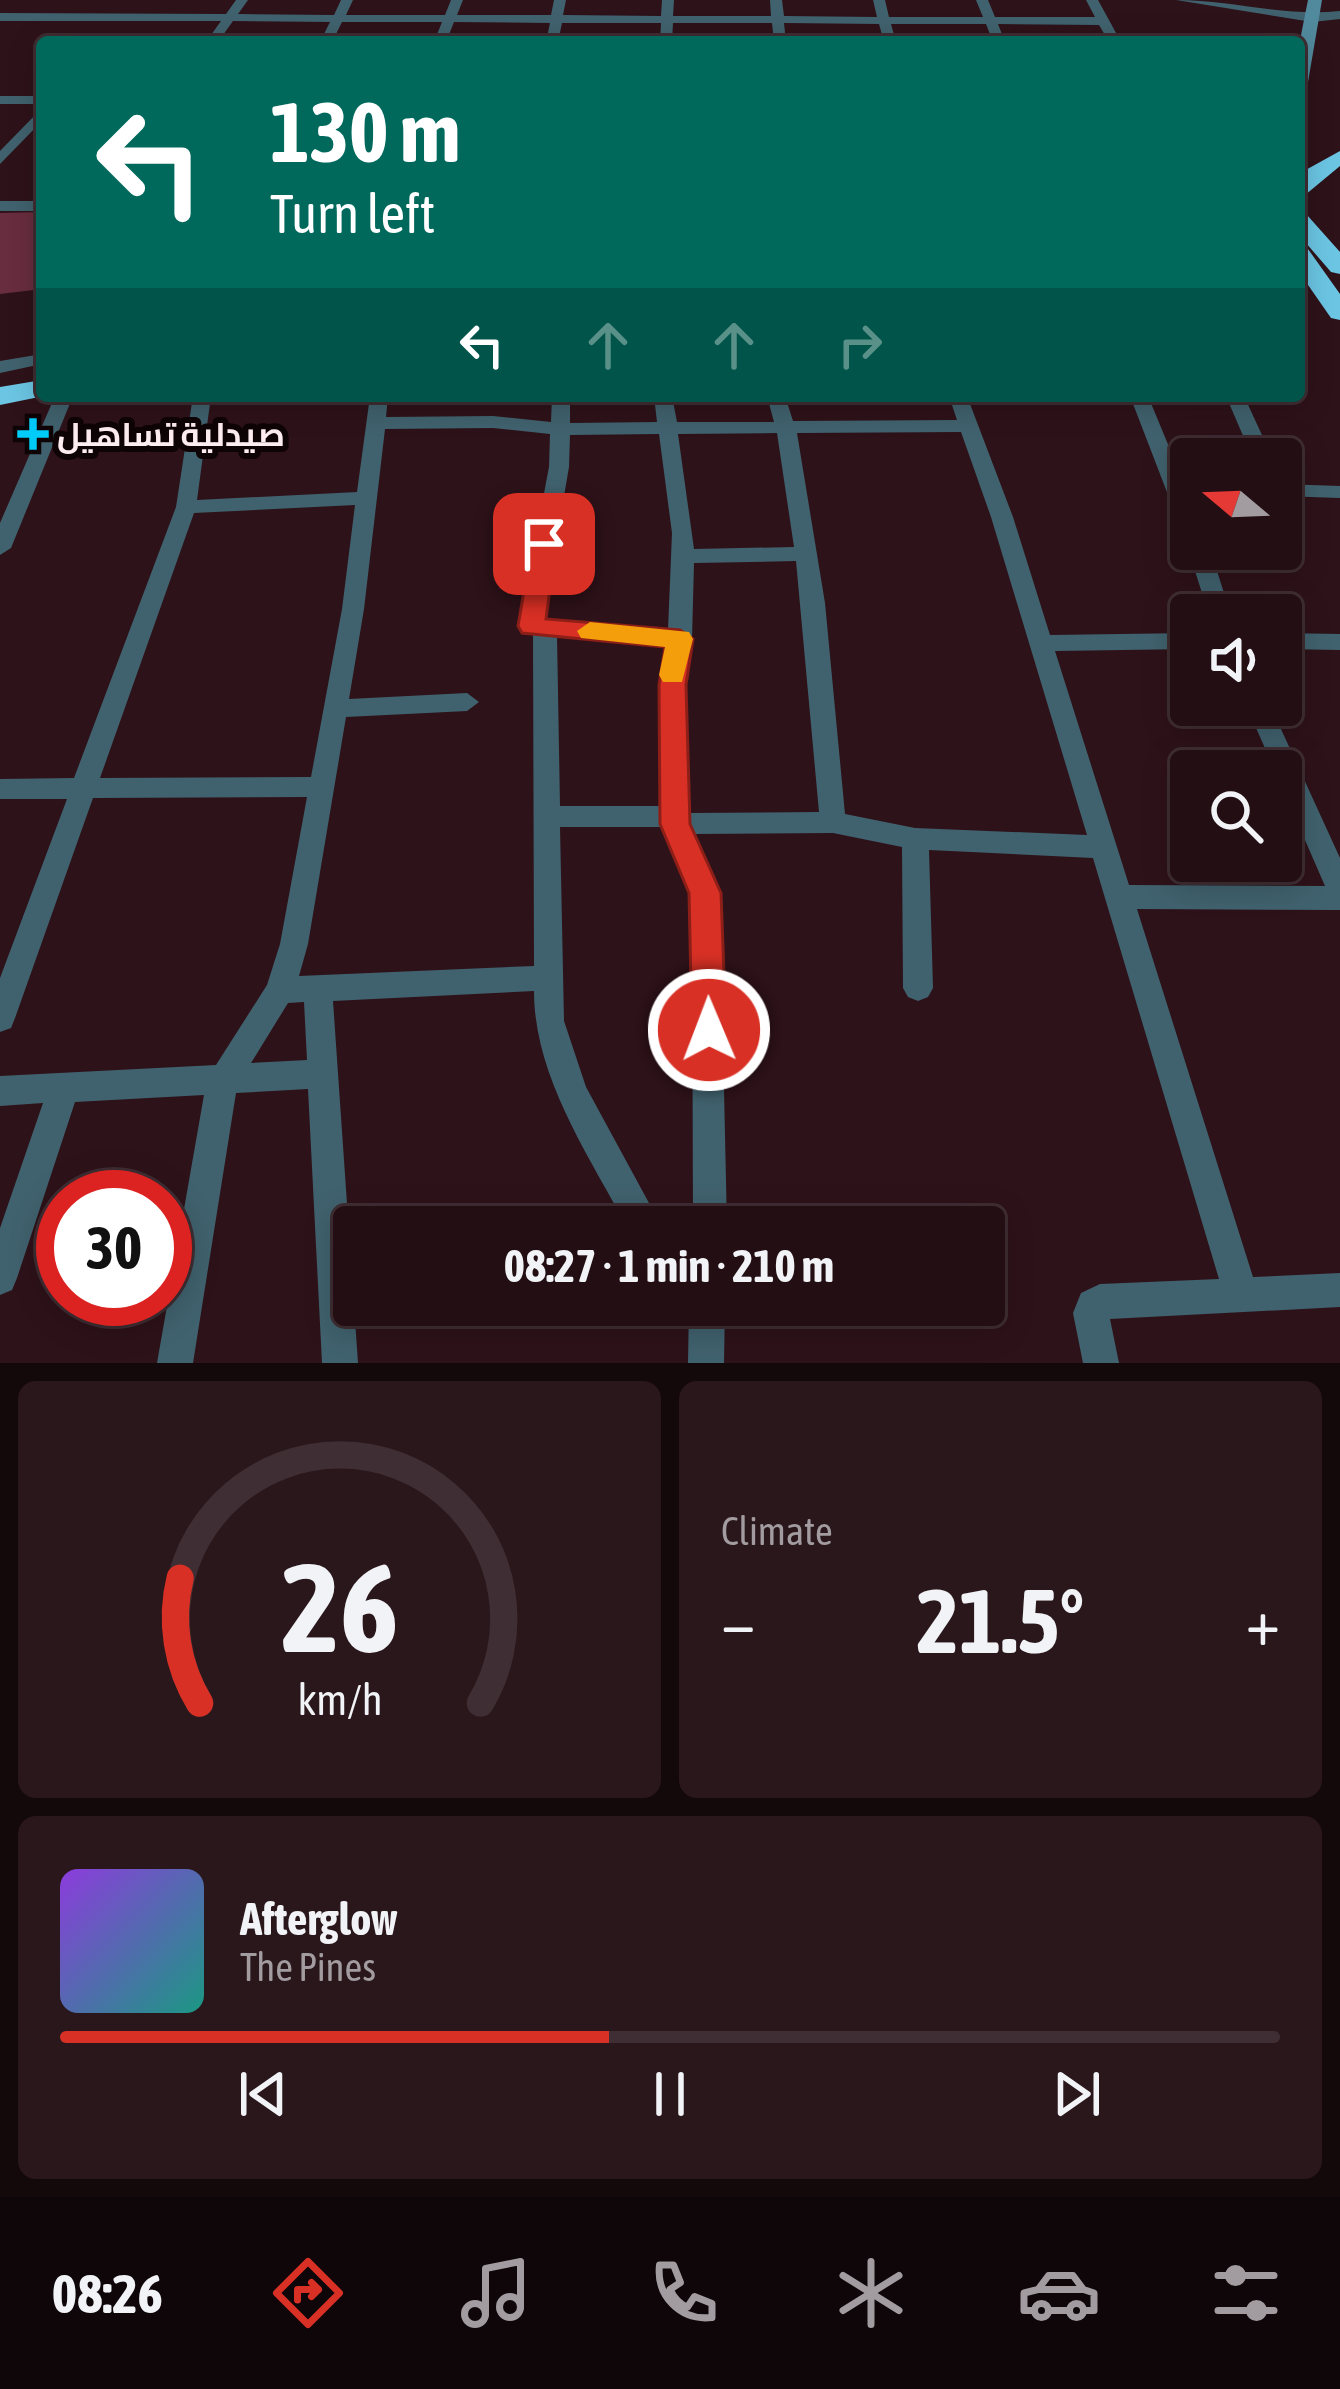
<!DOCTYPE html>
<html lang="en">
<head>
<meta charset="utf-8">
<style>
	:root { --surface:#220e13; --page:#2a171c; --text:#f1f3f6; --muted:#a29ca0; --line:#3f2e33; --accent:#d93025 }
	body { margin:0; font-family:"Asap Condensed",Cairo,sans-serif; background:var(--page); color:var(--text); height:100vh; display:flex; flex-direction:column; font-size:45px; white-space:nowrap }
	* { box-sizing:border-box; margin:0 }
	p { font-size:39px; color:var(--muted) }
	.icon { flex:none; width:66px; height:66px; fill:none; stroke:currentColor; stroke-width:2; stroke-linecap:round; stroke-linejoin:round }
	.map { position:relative; height:1363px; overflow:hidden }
	.drawer { display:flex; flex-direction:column; gap:18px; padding:18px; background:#13080a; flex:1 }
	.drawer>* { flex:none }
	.hud { position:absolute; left:36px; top:36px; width:1269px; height:366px; border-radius:12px; box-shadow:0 6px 30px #0003,0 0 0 3px var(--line); background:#00695c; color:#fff; overflow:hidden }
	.needle { width:78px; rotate:289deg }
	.tools { position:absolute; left:1170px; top:438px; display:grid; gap:24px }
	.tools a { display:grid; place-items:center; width:132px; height:132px; border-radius:12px; background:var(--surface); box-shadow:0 6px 30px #0003,0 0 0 3px var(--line); font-size:60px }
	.speed { position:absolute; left:36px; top:1170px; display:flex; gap:24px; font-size:60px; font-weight:700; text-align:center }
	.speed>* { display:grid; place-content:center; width:156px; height:156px; border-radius:50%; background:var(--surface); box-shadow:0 6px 30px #0003,0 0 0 3px var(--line); line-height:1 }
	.speed .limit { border:18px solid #d22; background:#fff; color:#111 }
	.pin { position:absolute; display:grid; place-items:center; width:102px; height:102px; color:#fff; margin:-51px; border-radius:24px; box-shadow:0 6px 18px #0006 }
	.me { position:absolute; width:132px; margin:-66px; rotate:359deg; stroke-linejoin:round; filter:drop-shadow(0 0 9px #0008) }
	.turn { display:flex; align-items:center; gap:42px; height:252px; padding:0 36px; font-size:54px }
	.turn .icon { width:156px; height:156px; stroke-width:2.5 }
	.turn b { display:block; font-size:84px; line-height:102px }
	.lanes { display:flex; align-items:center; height:114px; padding:0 36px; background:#0003; justify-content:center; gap:60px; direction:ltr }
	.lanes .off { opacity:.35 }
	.big { font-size:90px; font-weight:700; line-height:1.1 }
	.drawer .tile { flex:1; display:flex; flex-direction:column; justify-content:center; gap:18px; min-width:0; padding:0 42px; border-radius:18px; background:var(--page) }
	.drawer .dial { align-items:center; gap:0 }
	.dial svg { height:312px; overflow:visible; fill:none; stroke:var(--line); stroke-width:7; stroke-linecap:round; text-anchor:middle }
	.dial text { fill:var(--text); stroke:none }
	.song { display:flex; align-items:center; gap:36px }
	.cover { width:144px; height:144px; border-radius:18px; background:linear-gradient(135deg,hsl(270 70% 55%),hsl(170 70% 35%)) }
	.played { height:12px; border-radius:6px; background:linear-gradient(90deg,var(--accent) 45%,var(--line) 45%) }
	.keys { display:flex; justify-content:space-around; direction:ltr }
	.heat { display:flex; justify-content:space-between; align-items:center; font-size:66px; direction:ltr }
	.drawer .tiles { flex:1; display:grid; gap:18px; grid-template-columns:1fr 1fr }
	.tile:last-child { grid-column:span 2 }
	.trip { position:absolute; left:333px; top:1206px; width:672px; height:120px; border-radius:12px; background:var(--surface); box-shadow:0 6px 30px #0003,0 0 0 3px var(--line); font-weight:700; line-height:120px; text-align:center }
	.menu { display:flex; height:192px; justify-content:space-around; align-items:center; background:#0e0608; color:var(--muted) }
	.menu .icon { width:84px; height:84px }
	.menu .selected { color:var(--accent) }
	.menu b { font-size:54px; color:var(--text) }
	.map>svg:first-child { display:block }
	.green { fill:#682d3e }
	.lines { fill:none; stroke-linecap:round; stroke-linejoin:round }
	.street { fill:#40626e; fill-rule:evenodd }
	.secondary { fill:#528a9d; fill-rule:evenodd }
	.highway { fill:#6bc5e3; fill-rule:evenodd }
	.route { fill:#d93025; stroke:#8d1f18; stroke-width:3 }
	.slow { fill:#f59e0b }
	.poi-dot { fill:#00cbf9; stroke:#0e0406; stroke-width:4.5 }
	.labels { text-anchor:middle; stroke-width:12; stroke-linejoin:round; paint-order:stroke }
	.poi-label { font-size:33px; font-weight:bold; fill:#fdecf0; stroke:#0e0406; text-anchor:start }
</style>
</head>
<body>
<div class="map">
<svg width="1340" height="1363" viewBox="0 0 1340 1363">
	<rect width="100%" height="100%" fill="#2e1219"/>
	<polygon class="green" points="42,212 42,289 0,294 0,213"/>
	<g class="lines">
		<g class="street">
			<polygon points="236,0 248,0 238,14 334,15 341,0 353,0 346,15 445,15 451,0 463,0 457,15 551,15 554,0 566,0 563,15 661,16 662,0 674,0 673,16 771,16 770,0 782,0 784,16 877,17 873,0 885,0 889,17 983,17 976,0 988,0 995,17 1095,17 1086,0 1098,0 1121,42 1109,42 1099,25 998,24 1005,42 993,42 986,24 891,24 896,42 884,42 879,24 784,23 786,42 774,42 772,23 673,23 672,42 660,42 661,23 562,23 558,42 546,42 550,23 454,22 446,42 434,42 442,22 342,22 332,42 320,42 330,22 233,21 218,42 206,42 221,21 0,21 0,13 226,14"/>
			<path d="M1176 0C1231 0 1285 17 1340 11V19L1312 22Z"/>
			<rect x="0" y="96" width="42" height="8"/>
			<polygon points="42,108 42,121 0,164 0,151"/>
			<rect x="0" y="201" width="42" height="10"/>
			<polygon points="42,354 42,364 0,373 0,361"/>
			<polygon points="55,396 73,396 11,548 0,555 0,523"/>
			<path d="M193 396H211L197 500 357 492 370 396H388L386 417 493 416 551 422 552 396H570V423L657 422 654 396H672L677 422H774L767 396H785L793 421 957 420 949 396H967L1013 517 1050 635 1191 633V649L1055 651 1129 885 1325 886 1281 785V771H1275L1246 705H1270L1340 858V910L1137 909 1253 1277 1340 1273V1307L1110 1319 1119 1363H1083L1073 1313 1081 1293 1100 1284 1219 1279 1093 858 929 850 933 988 928 997 918 1001 908 997 903 988 902 847 833 833 693 834 714 876 720 905 727 1227H693L692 905 686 876 663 827H560L564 1021 586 1087 662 1227H627C588 1154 534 1076 534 991L333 1001 358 1363H322L308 1089 236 1093 193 1363H157L204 1095 75 1102 17 1278 12 1290 0 1295V1228L43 1103 0 1106V1076L216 1065 267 985 280 944 307 797 93 798 15 1018 11 1028 0 1032V978L67 799H0V779L74 778 176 507ZM493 428 550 434 549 467 519 625 522 631 533 633 534 966 299 976 308 944 346 717 467 711 479 702 467 693 349 699 364 609 385 429ZM961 432 991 517 1087 835 915 828 845 814 825 603 797 433ZM777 433 794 547 694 549 678 434ZM659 434 672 533 668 630 543 618 569 467 570 435ZM355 505 342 609 311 777 100 778 194 513ZM796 561 819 812 688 813 684 685 692 639 694 563ZM557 635 666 646 660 685 661 806H560ZM304 1002 307 1060 251 1063 288 1003Z"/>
			<polygon points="1130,396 1148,396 1191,500 1191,533 1180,526"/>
			<polygon points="1226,396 1244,396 1273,459 1253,459"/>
			<polygon points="1281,484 1340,486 1340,498 1281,496"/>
			<polygon points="1191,545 1191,549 1210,549 1231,615 1209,615 1188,549"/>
			<polygon points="1281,633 1340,634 1340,650 1281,649"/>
			<polygon points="689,1305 725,1305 724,1363 688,1363"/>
		</g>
		<polygon class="secondary" points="1308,0 1322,0 1307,88 1299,93 1299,45"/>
		<g class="highway">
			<polygon points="1340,151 1340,166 1299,200 1302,172"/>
			<polygon points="1299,213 1307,215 1340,252 1340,274 1331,272 1299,235"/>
			<polygon points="1299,247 1308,249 1340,294 1340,320 1331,318 1299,272"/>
			<polygon points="42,380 44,396 0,405 0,387"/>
		</g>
	</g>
	<polygon class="route" points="544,536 556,544 546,619 680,630 693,639 686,685 690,824 721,893 726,1030 721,1041 709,1045 697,1041 692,1030 689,893 660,824 659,685 665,647 522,633 518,626 532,544"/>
	<polygon class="slow" points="590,622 689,632 693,639 682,682 663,682 659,675 665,647 581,638 577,631"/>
	<path class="poi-dot" d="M27 416h12v12h12v12h-12v12h-12v-12h-12v-12h12z"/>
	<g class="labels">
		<g class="poi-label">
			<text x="57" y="446">صيدلية تساهيل</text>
		</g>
	</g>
</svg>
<div class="tools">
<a><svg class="needle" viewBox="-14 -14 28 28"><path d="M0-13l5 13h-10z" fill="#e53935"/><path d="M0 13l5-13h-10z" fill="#a29ca0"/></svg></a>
<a><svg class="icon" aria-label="sound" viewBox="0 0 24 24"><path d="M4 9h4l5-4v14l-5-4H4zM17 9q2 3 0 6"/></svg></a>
<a><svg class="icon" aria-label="search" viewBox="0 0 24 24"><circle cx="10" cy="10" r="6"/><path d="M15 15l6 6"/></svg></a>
</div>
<div class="speed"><div class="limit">30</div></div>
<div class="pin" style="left:544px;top:544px;background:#d93025"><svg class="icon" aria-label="arrive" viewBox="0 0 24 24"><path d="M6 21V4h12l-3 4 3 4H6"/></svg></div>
<svg class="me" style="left:709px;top:1030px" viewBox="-20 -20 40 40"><circle r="17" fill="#d93025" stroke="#fff" stroke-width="3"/><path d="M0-11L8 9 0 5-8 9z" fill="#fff"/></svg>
<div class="trip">08:27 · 1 min · 210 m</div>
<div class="hud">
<div class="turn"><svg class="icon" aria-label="left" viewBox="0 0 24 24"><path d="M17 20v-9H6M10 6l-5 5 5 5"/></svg><div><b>130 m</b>Turn left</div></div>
<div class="lanes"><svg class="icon" aria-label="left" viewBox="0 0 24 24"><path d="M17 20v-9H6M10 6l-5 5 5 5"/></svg><svg class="icon off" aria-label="ahead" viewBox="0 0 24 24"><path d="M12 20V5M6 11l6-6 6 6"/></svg><svg class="icon off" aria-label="ahead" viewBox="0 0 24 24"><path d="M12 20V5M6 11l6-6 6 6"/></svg><svg class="icon off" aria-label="right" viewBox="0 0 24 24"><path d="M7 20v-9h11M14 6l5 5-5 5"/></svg></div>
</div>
</div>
<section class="drawer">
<div class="tiles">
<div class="tile dial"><svg viewBox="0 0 100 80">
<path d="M14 69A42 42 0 1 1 86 69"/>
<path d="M14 69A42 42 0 0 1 9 37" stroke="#d93025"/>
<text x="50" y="56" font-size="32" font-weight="700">26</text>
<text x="50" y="72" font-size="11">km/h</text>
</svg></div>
<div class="tile"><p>Climate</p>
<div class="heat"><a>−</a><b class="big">21.5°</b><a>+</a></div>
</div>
<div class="tile">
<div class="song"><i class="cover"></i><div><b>Afterglow</b><p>The Pines</p></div></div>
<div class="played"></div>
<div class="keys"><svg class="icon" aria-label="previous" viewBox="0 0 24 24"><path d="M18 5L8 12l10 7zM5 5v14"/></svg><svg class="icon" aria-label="pause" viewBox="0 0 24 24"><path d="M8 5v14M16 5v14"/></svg><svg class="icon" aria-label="next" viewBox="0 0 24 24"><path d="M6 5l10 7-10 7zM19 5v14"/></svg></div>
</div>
</div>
</section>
<nav class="menu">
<b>08:26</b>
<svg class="icon selected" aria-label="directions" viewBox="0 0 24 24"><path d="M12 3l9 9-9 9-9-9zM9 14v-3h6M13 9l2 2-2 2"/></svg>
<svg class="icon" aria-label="music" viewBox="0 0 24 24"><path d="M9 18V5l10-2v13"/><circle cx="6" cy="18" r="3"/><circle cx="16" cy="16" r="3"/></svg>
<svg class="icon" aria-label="phone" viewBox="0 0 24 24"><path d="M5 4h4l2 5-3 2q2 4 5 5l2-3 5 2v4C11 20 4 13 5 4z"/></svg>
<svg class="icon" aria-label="climate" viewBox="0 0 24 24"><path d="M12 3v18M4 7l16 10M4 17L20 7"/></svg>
<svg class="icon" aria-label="car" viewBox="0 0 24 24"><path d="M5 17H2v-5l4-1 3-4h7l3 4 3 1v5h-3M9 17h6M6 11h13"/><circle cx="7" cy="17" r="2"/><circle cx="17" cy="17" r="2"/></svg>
<svg class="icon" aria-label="filters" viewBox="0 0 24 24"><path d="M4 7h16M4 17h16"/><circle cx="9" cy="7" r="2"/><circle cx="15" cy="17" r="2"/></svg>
</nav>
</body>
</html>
